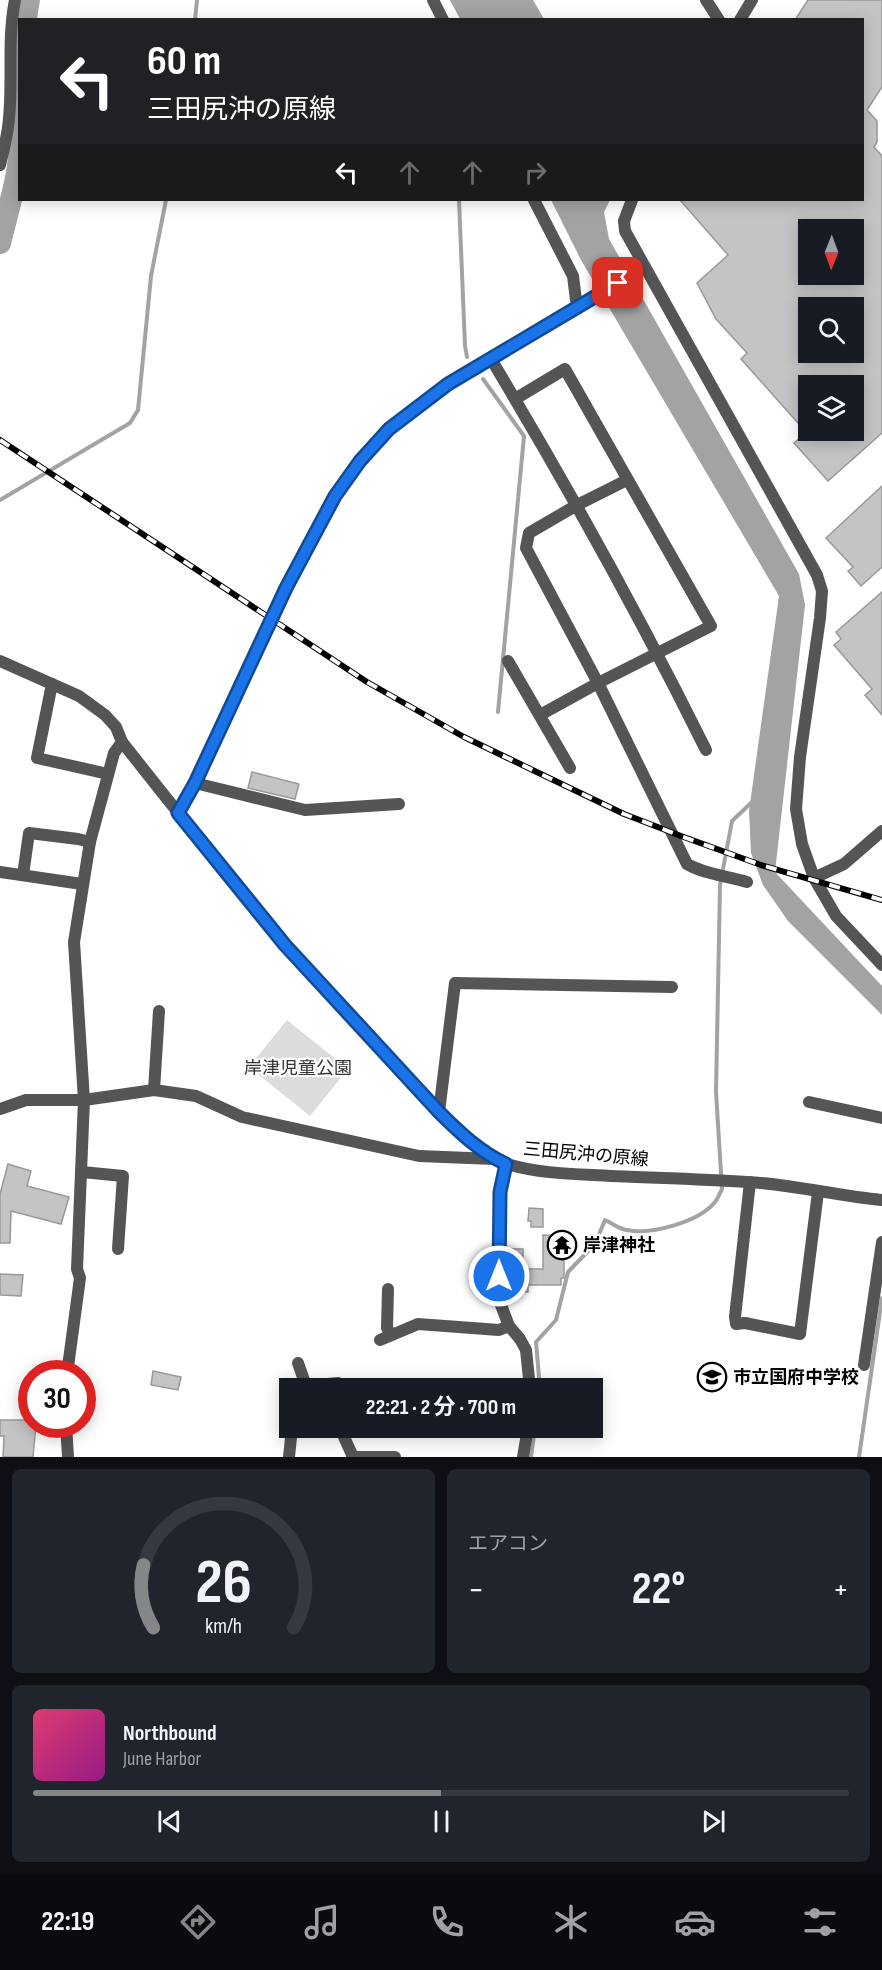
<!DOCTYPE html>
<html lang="ja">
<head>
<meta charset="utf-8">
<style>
	:root { --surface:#171b24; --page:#20242c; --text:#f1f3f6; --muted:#9ea1a6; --line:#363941; --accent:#858687 }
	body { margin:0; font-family:"Sofia Sans Condensed","Noto Sans JP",sans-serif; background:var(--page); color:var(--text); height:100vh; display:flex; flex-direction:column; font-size:22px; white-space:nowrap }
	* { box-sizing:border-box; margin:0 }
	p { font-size:20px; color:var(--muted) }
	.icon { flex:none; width:33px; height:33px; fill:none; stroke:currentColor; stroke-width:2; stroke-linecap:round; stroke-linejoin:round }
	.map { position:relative; height:1457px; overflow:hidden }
	.details { display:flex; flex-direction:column; gap:12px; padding:12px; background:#0d0f14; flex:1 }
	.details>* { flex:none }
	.guide { position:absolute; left:18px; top:18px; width:846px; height:183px; border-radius:0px; box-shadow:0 3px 15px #0003; background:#202124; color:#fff; overflow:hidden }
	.needle { width:39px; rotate:181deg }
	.controls { position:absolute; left:798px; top:219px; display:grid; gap:12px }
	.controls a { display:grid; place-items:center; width:66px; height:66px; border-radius:0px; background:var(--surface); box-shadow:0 3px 15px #0003; font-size:30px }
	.speed { position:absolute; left:18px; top:1360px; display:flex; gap:12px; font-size:30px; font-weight:700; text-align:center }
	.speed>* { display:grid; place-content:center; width:78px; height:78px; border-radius:50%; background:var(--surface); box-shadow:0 3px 15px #0003; line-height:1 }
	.speed .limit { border:9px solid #d22; background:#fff; color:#111 }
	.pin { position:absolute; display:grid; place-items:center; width:51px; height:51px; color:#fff; margin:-26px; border-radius:12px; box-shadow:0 3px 9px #0006 }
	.me { position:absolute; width:66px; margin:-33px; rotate:0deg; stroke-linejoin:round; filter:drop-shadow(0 0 4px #0008) }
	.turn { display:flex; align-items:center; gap:21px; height:126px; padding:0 30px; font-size:27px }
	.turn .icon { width:78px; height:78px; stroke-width:2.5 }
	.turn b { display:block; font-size:42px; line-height:51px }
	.lanes { display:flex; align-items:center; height:57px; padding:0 30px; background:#0003; justify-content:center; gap:30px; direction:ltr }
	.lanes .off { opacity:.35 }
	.big { font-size:45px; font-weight:700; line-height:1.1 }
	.details .tile { flex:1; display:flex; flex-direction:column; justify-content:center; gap:9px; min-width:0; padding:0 21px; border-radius:9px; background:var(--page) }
	.details .dial { align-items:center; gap:0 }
	.dial svg { height:156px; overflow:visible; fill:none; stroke:var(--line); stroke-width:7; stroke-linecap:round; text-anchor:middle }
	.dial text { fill:var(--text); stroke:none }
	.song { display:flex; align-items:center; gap:18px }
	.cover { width:72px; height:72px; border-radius:9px; background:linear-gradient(135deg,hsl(340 70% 55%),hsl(310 70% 35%)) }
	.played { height:6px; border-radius:3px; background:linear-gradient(90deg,var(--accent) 50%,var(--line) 50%) }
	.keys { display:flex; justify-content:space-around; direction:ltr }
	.heat { display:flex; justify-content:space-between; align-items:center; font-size:33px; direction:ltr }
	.details .tiles { flex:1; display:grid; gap:12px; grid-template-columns:1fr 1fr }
	.tile:last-child { grid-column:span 2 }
	.trip { position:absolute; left:279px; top:1378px; width:324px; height:60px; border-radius:0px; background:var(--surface); box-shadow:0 3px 15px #0003; font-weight:700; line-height:60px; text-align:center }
	.dock { display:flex; height:96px; justify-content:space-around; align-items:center; background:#090b0e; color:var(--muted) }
	.dock .icon { width:42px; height:42px }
	.dock .active { color:var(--accent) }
	.dock b { font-size:27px; color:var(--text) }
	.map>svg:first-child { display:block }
	.green { fill:#dcdcdc }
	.water { fill:#a3a3a3 }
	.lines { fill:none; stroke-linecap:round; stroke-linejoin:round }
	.stream { stroke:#a3a3a3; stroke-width:4 }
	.river { stroke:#a3a3a3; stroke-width:22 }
	.building { fill:#c4c4c4; stroke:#999; stroke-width:1.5; fill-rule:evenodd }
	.minor { stroke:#555; stroke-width:12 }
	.tertiary { stroke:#555; stroke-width:12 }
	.rail-casing { stroke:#000; stroke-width:6 }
	.rail { stroke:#fff; stroke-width:4; stroke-dasharray:11; stroke-linecap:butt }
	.route-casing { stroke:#114b97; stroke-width:15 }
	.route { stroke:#1a73e8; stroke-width:10 }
	.labels { text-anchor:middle; stroke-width:4.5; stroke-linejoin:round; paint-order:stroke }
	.park-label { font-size:18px; fill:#333; stroke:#fff }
	.street-label { font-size:18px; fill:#000; stroke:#fff }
	.poi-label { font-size:18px; font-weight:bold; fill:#000; stroke:#fff; text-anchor:start }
</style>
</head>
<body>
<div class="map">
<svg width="882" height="1457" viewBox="0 0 882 1457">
	<rect width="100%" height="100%" fill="#fff"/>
	<polygon class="green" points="287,1020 348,1069 310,1116 249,1067"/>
	<g class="water">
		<polygon points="18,0 40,0 37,19 20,20 19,189 2,239 2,192 10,151 15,115 15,21"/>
		<polygon points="450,0 533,0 544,19 460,19"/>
		<polygon points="551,200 610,200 604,212 609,239 799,574 805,605 775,872 882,986 882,1015 788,921 763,885 751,853 749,811 779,596 581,260"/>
	</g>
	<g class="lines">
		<g class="stream">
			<polyline points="195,20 197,0"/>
			<polyline points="459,200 465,346 467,357"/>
			<polyline points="483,379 524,436 498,712"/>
			<polyline points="0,500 130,423 138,410 151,276 166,200"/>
			<path d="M540 1389 536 1342 556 1320 568 1272 595 1244 605 1220C612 1223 619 1229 627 1230 651 1235 699 1222 715 1202 718 1198 720 1193 722 1189L716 1092 720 885 732 821 752 802"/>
			<polyline points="531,1457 535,1428"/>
			<polyline points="859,1457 882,1298"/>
		</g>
		<polyline class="river" points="0,243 17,176 20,150"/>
	</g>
	<g class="building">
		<path d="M808 0H882V87L867 110 877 121V142L874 147 882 156V433L828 481 794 443 806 432 741 359 747 353 716 319 697 283 728 255 680 200H862V20H795ZM808 230H854V274H808ZM808 308H854V352H808ZM808 386H854V430H808Z"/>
		<polygon points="882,486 882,567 861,586 848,571 853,567 826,538"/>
		<polygon points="882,592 882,715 865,695 872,689 834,645 841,639 836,632"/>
		<polygon points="252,772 299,784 295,799 248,788"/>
		<polygon points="8,1164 31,1171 27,1186 69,1197 61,1224 11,1211 10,1243 0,1243 0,1194"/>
		<polygon points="529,1208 543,1209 543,1227 531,1227 531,1221 528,1221"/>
		<polygon points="543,1235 558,1236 557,1239 575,1239 575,1252 564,1251 564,1278 561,1278 561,1285 528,1285 528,1292 512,1292 510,1265 507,1265 508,1249 523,1249 523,1269 543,1269"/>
		<polygon points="0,1274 23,1275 21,1296 0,1295"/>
		<polygon points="153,1371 181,1377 178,1390 151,1385"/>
		<polygon points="0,1420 32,1420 32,1425 36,1425 33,1457 3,1457 4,1436 0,1436"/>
	</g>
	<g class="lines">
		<g class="minor">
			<polyline points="433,0 443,20"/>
			<path d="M0 165C4 149 8 134 9 118 13 79 7 40 15 0"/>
			<polyline points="534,200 573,276 576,300 580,307"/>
			<path d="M491 359C568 487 640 617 706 750"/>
			<polyline points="515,399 565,369 711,626 598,683 540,715"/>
			<path d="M627 480 577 505 529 533 526 548 598 683 687 864C704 874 727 876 747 882"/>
			<path d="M0 661 79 696 105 715 116 727 122 742 164 795 285 945 439 1112C457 1130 483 1157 507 1164 540 1174 576 1174 611 1176 656 1178 702 1179 747 1182 792 1184 837 1196 882 1200"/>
			<polyline points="508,661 570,768"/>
			<polyline points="52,684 37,758 108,774"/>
			<polyline points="195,783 305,810 399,804"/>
			<polyline points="0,872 82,884"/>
			<polyline points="23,875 29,833 78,839 90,842"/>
			<polyline points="154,1090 159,1011"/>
			<polyline points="809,1102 882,1118"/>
			<polyline points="0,1109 26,1100 84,1100 154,1090 196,1096 242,1117 419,1156 494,1159"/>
			<polyline points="439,1112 455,983 672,987"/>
			<polyline points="506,1164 500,1192 499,1276 501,1305 509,1326 520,1339 526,1350 530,1389"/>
			<polyline points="82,1172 123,1176 118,1249"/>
			<polyline points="750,1182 735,1317 736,1324 745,1323 800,1334 818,1192"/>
			<polyline points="388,1289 387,1328 391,1335"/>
			<polyline points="380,1340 418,1324 499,1330 509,1326"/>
			<polyline points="298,1363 306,1386"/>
			<polyline points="864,1365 882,1242"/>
			<polyline points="67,1374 80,1278 77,1269 84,1100 74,942 90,842 114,753 122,742"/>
			<polyline points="303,1389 306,1386 338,1383 338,1389"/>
			<polyline points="66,1425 68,1457"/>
			<polyline points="340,1428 353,1457"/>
			<polyline points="289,1457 292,1428"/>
			<polyline points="352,1457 395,1457"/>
			<polyline points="523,1457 528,1428"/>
		</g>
		<g class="tertiary">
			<polyline points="706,0 719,20"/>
			<polyline points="740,20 752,0"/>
			<polyline points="632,200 624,221 625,231 817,575 822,591 820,618 800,757 796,809 802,844 814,878 836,916 882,965"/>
			<polyline points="178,813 195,783 286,588 335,496 360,461 389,429 448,384 580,307 644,267"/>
			<polyline points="814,878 844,864 882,831"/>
		</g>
		<g class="rail-casing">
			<polyline id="rail" points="0,440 367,682 464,737 624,814 681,836 761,865 882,900"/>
		</g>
		<use href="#rail" class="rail"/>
	</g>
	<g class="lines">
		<g class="route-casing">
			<path id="route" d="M499 1276 500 1192 506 1164C480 1152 459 1132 439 1112L285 945 178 813 195 783 286 588 335 496 360 461 389 429 448 384 618 283"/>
		</g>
		<use href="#route" class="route"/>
	</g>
	<defs>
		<g id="temple-ring" transform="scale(1.5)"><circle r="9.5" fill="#fff" stroke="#000" stroke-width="1.5"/><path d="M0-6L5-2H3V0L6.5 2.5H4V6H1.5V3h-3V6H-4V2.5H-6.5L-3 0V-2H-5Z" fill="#000"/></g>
		<g id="school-ring" transform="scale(1.5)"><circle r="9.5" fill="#fff" stroke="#000" stroke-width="1.5"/><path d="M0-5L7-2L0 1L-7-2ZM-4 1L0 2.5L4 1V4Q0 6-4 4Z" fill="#000"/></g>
	</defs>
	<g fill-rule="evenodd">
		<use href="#temple-ring" x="562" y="1245"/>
		<use href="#school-ring" x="712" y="1377"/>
	</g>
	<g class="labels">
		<g class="park-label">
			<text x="298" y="1074">岸津児童公園</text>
		</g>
		<g class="street-label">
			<text transform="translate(586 1154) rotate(5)" y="6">三田尻沖の原線</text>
		</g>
		<g class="poi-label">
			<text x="583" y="1251">岸津神社</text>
			<text x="733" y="1383">市立国府中学校</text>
		</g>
	</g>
</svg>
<div class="controls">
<a><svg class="needle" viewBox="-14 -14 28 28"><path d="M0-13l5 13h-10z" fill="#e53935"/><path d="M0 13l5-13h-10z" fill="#9ea1a6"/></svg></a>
<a><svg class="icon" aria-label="search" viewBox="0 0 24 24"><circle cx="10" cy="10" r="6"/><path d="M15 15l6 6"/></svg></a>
<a><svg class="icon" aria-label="layers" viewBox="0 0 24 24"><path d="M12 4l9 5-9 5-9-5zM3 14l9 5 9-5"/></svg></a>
</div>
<div class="speed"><div class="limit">30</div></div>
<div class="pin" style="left:618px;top:283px;background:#d93025"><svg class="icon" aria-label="arrive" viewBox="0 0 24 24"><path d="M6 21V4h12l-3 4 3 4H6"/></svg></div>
<svg class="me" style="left:499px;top:1276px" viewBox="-20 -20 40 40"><circle r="17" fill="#1a73e8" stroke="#fff" stroke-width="3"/><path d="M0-11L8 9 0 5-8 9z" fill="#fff"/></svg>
<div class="trip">22:21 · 2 分 · 700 m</div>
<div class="guide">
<div class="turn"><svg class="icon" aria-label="left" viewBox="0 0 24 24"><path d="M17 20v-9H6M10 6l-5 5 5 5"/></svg><div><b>60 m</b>三田尻沖の原線</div></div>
<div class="lanes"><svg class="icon" aria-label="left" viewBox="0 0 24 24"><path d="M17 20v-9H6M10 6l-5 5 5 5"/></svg><svg class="icon off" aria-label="ahead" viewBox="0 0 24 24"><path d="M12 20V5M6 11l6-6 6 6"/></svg><svg class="icon off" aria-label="ahead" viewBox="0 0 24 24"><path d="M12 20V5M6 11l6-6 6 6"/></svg><svg class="icon off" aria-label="right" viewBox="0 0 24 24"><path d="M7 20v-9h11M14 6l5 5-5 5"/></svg></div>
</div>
</div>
<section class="details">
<div class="tiles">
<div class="tile dial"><svg viewBox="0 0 100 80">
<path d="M14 69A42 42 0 1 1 86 69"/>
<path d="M14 69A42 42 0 0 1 9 37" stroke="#858687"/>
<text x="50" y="56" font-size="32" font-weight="700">26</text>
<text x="50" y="72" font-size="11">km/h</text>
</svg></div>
<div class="tile"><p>エアコン</p>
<div class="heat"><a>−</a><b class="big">22°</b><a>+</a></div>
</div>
<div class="tile">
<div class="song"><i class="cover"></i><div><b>Northbound</b><p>June Harbor</p></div></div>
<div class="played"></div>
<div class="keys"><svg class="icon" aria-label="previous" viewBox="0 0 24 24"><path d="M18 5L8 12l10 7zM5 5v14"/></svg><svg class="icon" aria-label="pause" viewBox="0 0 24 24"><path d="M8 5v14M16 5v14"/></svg><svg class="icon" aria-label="next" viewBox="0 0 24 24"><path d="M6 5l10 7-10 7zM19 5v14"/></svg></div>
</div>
</div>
</section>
<nav class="dock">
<b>22:19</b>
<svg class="icon active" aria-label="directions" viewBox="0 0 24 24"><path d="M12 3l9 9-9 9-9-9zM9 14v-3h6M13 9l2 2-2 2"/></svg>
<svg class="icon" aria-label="music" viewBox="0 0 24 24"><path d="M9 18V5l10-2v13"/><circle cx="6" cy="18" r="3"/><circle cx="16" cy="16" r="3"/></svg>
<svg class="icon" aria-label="phone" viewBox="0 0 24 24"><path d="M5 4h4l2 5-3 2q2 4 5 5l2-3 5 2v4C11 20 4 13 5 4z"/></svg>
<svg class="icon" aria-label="climate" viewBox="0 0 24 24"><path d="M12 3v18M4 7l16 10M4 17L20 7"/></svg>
<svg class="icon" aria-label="car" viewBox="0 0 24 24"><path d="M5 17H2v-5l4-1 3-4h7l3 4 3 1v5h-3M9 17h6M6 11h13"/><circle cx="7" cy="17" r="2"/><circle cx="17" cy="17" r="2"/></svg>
<svg class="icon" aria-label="filters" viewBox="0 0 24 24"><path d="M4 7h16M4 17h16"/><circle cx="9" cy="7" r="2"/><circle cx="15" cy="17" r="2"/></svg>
</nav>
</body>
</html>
